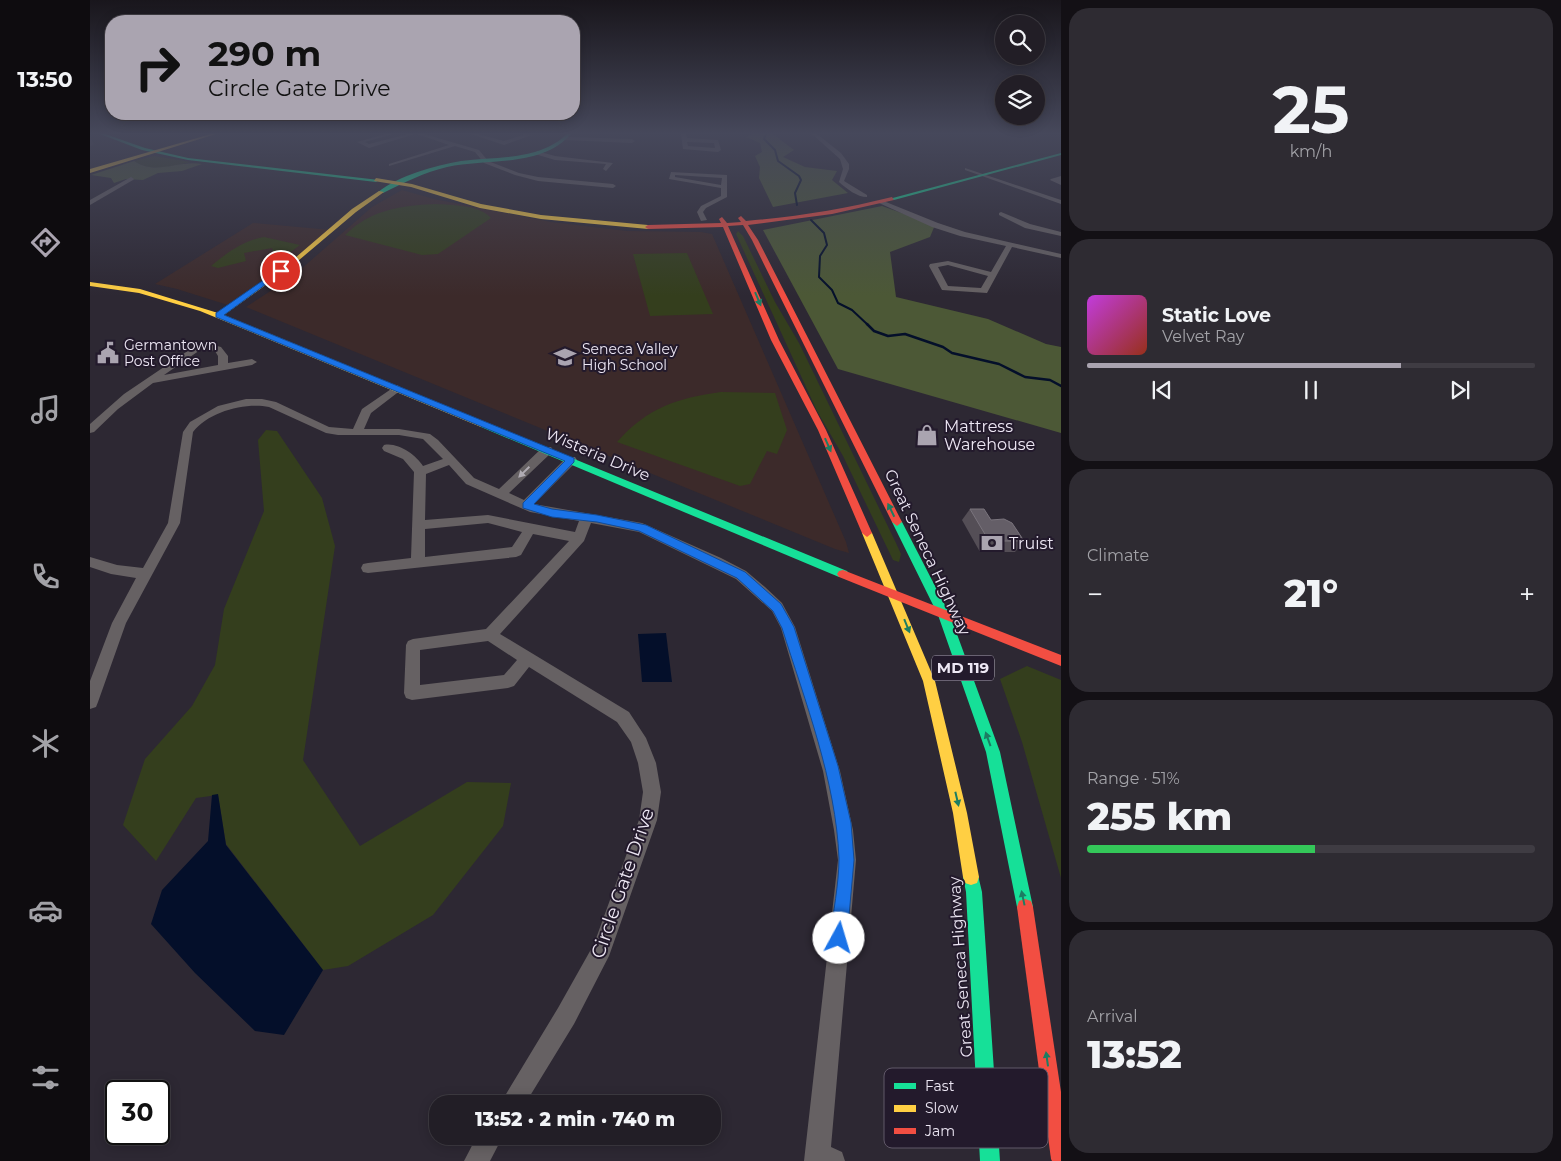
<!DOCTYPE html>
<html lang="en">
<head>
<meta charset="utf-8">
<style>
	:root { --surface:#221e26; --page:#2e2b32; --text:#f1f3f6; --muted:#a2a2a7; --line:#3f3c43; --accent:#aaa4b0 }
	body { margin:0; font-family:Montserrat,sans-serif; background:var(--page); color:var(--text); height:100vh; display:flex; flex-direction:column; font-size:19px; white-space:nowrap }
	* { box-sizing:border-box; margin:0 }
	p { font-size:16px; color:var(--muted) }
	.icon { flex:none; width:28px; height:28px; fill:none; stroke:currentColor; stroke-width:2; stroke-linecap:round; stroke-linejoin:round }
	.map { position:relative; flex:1; overflow:hidden }
	.panel { display:flex; flex-direction:column; gap:8px; padding:8px; background:#131015; width:500px }
	.panel>* { flex:none }
	.guide { position:absolute; left:15px; top:15px; width:475px; height:105px; border-radius:20px; box-shadow:0 2px 12px #0003,0 0 0 1px var(--line); background:#aaa4b0; color:#111; overflow:hidden }
	.buttons { position:absolute; left:905px; top:15px; display:grid; gap:10px }
	.buttons a { display:grid; place-items:center; width:50px; height:50px; border-radius:50%; background:var(--surface); box-shadow:0 2px 12px #0003,0 0 0 1px var(--line); font-size:25px }
	.speed { position:absolute; left:15px; top:1080px; display:flex; gap:10px; font-size:25px; font-weight:700; text-align:center }
	.speed>* { display:grid; place-content:center; width:65px; height:65px; border-radius:50%; background:var(--surface); box-shadow:0 2px 12px #0003,0 0 0 1px var(--line); line-height:1 }
	.speed .limit { border:2px solid #111; border-radius:8px; background:#fff; color:#111 }
	.pin { position:absolute; display:grid; place-items:center; width:42px; height:42px; color:#fff; margin:-21px; border:2px solid #fff; border-radius:50%; box-shadow:0 1px 5px #0007 }
	.me { position:absolute; width:55px; margin:-28px; rotate:6deg; stroke-linejoin:round; filter:drop-shadow(0 0 4px #0008) }
	.turn { display:flex; align-items:center; gap:18px; height:105px; padding:0 20px; font-size:22px }
	.turn .icon { width:65px; height:65px; stroke-width:2.5 }
	.turn b { display:block; font-size:35px; line-height:42px }
	.big { font-size:38px; font-weight:800; line-height:1.1 }
	.panel .card { flex:1; display:flex; flex-direction:column; justify-content:center; gap:8px; min-width:0; padding:0 18px; border-radius:20px; background:var(--page) }
	.panel .dial { align-items:center; gap:0 }
	.dial b { font-size:65px; line-height:1 }
	.song { display:flex; align-items:center; gap:15px }
	.cover { width:60px; height:60px; border-radius:8px; background:linear-gradient(135deg,hsl(290 70% 55%),hsl(10 70% 35%)) }
	.played { height:5px; border-radius:2px; background:linear-gradient(90deg,var(--accent) 70%,var(--line) 70%) }
	.keys { display:flex; justify-content:space-around; direction:ltr }
	.heat { display:flex; justify-content:space-between; align-items:center; font-size:28px; direction:ltr }
	.charge { height:8px; border-radius:4px; background:linear-gradient(90deg,#34c759 51%,var(--line) 0) }
	.trip { position:absolute; left:339px; top:1095px; width:292px; height:50px; border-radius:20px; background:var(--surface); box-shadow:0 2px 12px #0003,0 0 0 1px var(--line); font-weight:800; line-height:50px; text-align:center }
	main { display:flex; flex:1; min-height:0 }
	.dock { display:flex; flex-direction:column; width:90px; justify-content:space-around; align-items:center; background:#0e0c0f; color:var(--muted) }
	.dock .icon { width:35px; height:35px }
	.dock .selected { color:var(--accent) }
	.dock b { font-size:22px; color:var(--text) }
	.map>svg:first-child { display:block }
	.education { fill:#3c2a2a }
	.green { fill:#343e1d }
	.forest { fill:#4c5836 }
	.water { fill:#040f2a }
	.lines { fill:none; stroke-linecap:round; stroke-linejoin:round }
	.stream-far1 { stroke:#040f2a; stroke-width:2 }
	.stream { stroke:#040f2a; stroke-width:2.5 }
	.street { fill:#666163; fill-rule:evenodd }
	.fast { fill:#16e098; fill-rule:evenodd }
	.slow { fill:#ffcf43; fill-rule:evenodd }
	.jam { fill:#f24e42; fill-rule:evenodd }
	.wall { fill:#544e56 }
	.shaded-wall { fill:#3d3841 }
	.building { fill:#645e67; stroke:#7a747d }
	.oneway { fill:#1c7d62 }
	.oneway2 { fill:#b0abb3 }
	.route { fill:#1a73e8; stroke:#114b97 }
	.labels { text-anchor:middle; stroke-width:4; stroke-linejoin:round; paint-order:stroke }
	.far-poi-label { font-size:14px; fill:#ede7f4; stroke:#231a2c; text-anchor:start }
	.shield { fill:#231a2c; stroke:#b0aab8; stroke-width:1 }
	.shield-label { font-size:15px; font-weight:bold; fill:#ede7f4 }
	.poi-label { font-size:16px; fill:#ede7f4; stroke:#231a2c; text-anchor:start }
	.street-label { font-size:16px; fill:#ede7f4; stroke:#231a2c }
	.near-street-label { font-size:19px; fill:#ede7f4; stroke:#231a2c }
	.key { fill:#231a2c; stroke:#605868; stroke-width:1 }
	.key-label { font-size:14px; fill:#ede7f4 }
</style>
</head>
<body>
<main>
<nav class="dock">
<b>13:50</b>
<svg class="icon selected" aria-label="directions" viewBox="0 0 24 24"><path d="M12 3l9 9-9 9-9-9zM9 14v-3h6M13 9l2 2-2 2"/></svg>
<svg class="icon" aria-label="music" viewBox="0 0 24 24"><path d="M9 18V5l10-2v13"/><circle cx="6" cy="18" r="3"/><circle cx="16" cy="16" r="3"/></svg>
<svg class="icon" aria-label="phone" viewBox="0 0 24 24"><path d="M5 4h4l2 5-3 2q2 4 5 5l2-3 5 2v4C11 20 4 13 5 4z"/></svg>
<svg class="icon" aria-label="climate" viewBox="0 0 24 24"><path d="M12 3v18M4 7l16 10M4 17L20 7"/></svg>
<svg class="icon" aria-label="car" viewBox="0 0 24 24"><path d="M5 17H2v-5l4-1 3-4h7l3 4 3 1v5h-3M9 17h6M6 11h13"/><circle cx="7" cy="17" r="2"/><circle cx="17" cy="17" r="2"/></svg>
<svg class="icon" aria-label="filters" viewBox="0 0 24 24"><path d="M4 7h16M4 17h16"/><circle cx="9" cy="7" r="2"/><circle cx="15" cy="17" r="2"/></svg>
</nav>
<div class="map">
<svg width="971" height="1161" viewBox="0 0 971 1161">
	<rect width="100%" height="100%" fill="#2d2833"/>
	<g class="education">
		<polygon points="312,190 344,199 461,222 537,231 611,232 622,234 756,542 759,553 745,549 156,307 202,277 282,207"/>
		<polygon points="163,223 241,230 141,306 87,289 65,284"/>
	</g>
	<g class="green">
		<path d="M64 156 101 162C81 166 62 173 44 161Z"/>
		<path d="M346 204C362 205 390 205 401 218L348 254 332 255 255 235C260 231 264 226 270 223 291 208 321 205 346 204Z"/>
		<polygon points="648,231 653,236 685,302 709,343 806,543 811,554 809,562 803,560 753,456 727,411 646,234"/>
		<path d="M174 237 210 245 198 254 185 255 182 248 154 253 156 261 128 268 121 266C136 253 155 240 174 237Z"/>
		<polygon points="597,253 623,314 560,316 543,254"/>
		<path d="M631 392 685 393 697 430 687 454 677 451 660 484 650 486 527 442C557 408 587 398 631 392Z"/>
		<polygon points="176,430 187,431 232,498 245,546 213,760 270,846 377,782 421,783 413,826 343,915 258,966 233,970 136,844 128,795 106,798 66,861 33,825 55,759 102,706 125,665 134,609 174,511 168,440"/>
		<polygon points="937,666 971,680 971,878 932,742 910,679"/>
	</g>
	<g class="forest">
		<polygon points="663,134 683,134 704,150 693,157 715,167 747,171 742,180 758,193 683,207 669,178 670,167 665,156 672,152 670,143 656,137"/>
		<path d="M44 161C67 176 87 160 112 164L92 171 68 173 53 180 36 179 24 183 21 178 1 175Z"/>
		<polygon points="792,206 845,225 840,237 800,252 806,297 898,319 956,344 971,347 971,433 748,369 673,230"/>
	</g>
	<g class="water">
		<polygon points="576,633 582,682 552,682 548,634"/>
		<polygon points="128,794 136,845 233,970 194,1035 165,1031 105,973 61,924 72,890 118,841 122,795"/>
	</g>
	<g class="lines">
		<g class="stream-far1">
			<polyline points="676,134 674,139 685,150 688,161 709,176 711,180 705,193 707,205"/>
			<polyline points="721,220 734,233 737,245 730,256 729,277 742,290 748,303 762,310 778,325"/>
		</g>
		<polyline class="stream" points="777,324 784,331 798,336 815,334 853,347 862,353 909,364 935,377 960,380 971,386"/>
		<g class="street">
			<polygon points="296,134 303,134 275,142 279,144 318,134 325,134 279,148 267,142"/>
			<polygon points="327,134 334,134 389,150 398,161 429,173 448,177 523,184 526,186 523,188 448,181 425,175 394,163 385,152 365,146 299,166 299,164 359,145"/>
			<polygon points="381,134 388,134 414,141 433,135 433,134 442,135 414,145"/>
			<path d="M591 134H596L597 138 628 140 631 150 628 152 593 149ZM597 142 624 143 625 148 598 146Z"/>
			<path d="M722 134H727L751 153 759 164V169L754 181 777 195V197C767 197 757 189 749 182L753 169 750 159Z"/>
			<polygon points="476,137 542,139 545,141 542,143 474,140"/>
			<polygon points="447,151 465,156 523,163 516,171 513,169 516,164 465,160 445,154"/>
			<polygon points="875,168 971,200 971,204 875,170"/>
			<path d="M581 172 637 175V197L616 208 613 212 617 220 611 221 607 212 611 206 631 196V188L579 179ZM585 175 632 178 631 185 585 177Z"/>
			<polygon points="971,176 971,185 960,180 961,179"/>
			<polygon points="41,177 44,179 43,180 0,205 0,200"/>
			<path d="M791 200 848 223 875 232 971 254V258L922 247 897 293 852 290 839 266 840 264 858 261 901 272 916 246 870 236 842 227 789 203V201ZM858 265 898 276 891 288 858 286 848 267Z"/>
			<polygon points="911,212 940,224 971,232 971,236 935,228 909,215 909,213"/>
			<path d="M111 342 131 347 138 356V363L162 359 167 362 162 365 63 383 28 409 4 432 0 433V424L34 394ZM113 348 125 351 128 356V365L74 375Z"/>
			<path d="M307 385 312 388 311 390 281 413 274 429H309L340 434 348 440 384 478 409 489 453 447H461L463 450 461 453 419 493 434 500 477 457H485L487 460 485 463 444 504 552 523 631 558 656 571 675 587 692 603 705 627 750 771 763 830 766 860 741 1147 752 1152 755 1161H714L748 860 744 830 733 771 691 628 682 611 646 579 549 532 501 523 494 541 410 634 539 712 556 738 566 763 571 792 567 820 519 956 484 1024 435 1104H410L468 1008 504 944 549 820 553 792 548 763 541 742 527 722 439 667 424 686 418 688 322 700 316 698 314 693 316 645 318 641 323 639 396 629 479 541 443 534 431 555 426 557 278 573 273 572 271 568 273 564 278 563 321 558 324 472 313 459 294 451 292 448 294 445C308 442 326 455 333 466L353 459 333 439 309 435H248L236 433 179 407C155 402 118 412 103 432L90 523 36 623 8 702 6 707 0 709V681L22 623 46 578 21 574 0 567V557L27 565 53 568 78 523 93 432 100 422 128 406 156 399H172L186 402 239 427 263 429 272 409ZM359 465 376 484 440 512 489 521 485 532 398 515 335 520 336 474ZM398 523 432 532 422 547 335 557V529ZM398 641 427 660 414 675 330 685V650Z"/>
			<polygon points="387,1136 413,1136 400,1161 374,1161"/>
		</g>
		<g class="fast">
			<polygon points="10,134 15,134 55,148 98,158 289,180 286,182 98,160 52,150"/>
			<path d="M477 134H481C451 168 397 158 357 167 335 172 313 183 293 193L288 192C310 175 344 166 371 161 407 156 449 161 477 134Z"/>
			<polygon points="971,153 971,155 804,200 799,199"/>
			<polygon points="394,422 757,571 759,574 757,577 749,577 391,427 391,423"/>
			<polygon points="807,518 812,522 860,615 910,752 943,907 941,913 935,915 929,913 927,907 896,752 848,615 802,522"/>
			<polygon points="881,869 887,871 892,892 910,1161 890,1161 876,892 873,877 875,871"/>
		</g>
		<g class="slow">
			<polygon points="121,134 126,134 0,173 0,169"/>
			<polygon points="286,178 322,184 391,204 451,215 558,225 561,227 558,229 451,219 390,208 321,187 284,181"/>
			<polygon points="289,191 294,192 266,212 202,266 134,315 397,423 397,427 391,427 110,311 49,293 0,286 0,282 50,289 128,313 198,264 262,209"/>
			<polygon points="777,529 782,533 845,681 877,813 889,877 887,883 881,885 875,883 873,877 863,813 833,681 772,533"/>
		</g>
		<g class="jam">
			<path d="M802 197 804 200 742 214 658 225 668 240 812 522 807 526 802 522 662 240 653 225 638 226 689 340 736 430 782 533 777 537 772 533 728 430 681 340 633 227 558 229 555 227 558 225 631 223 629 219 632 217 637 223 651 222 648 218 651 216 656 221C705 217 754 209 802 197Z"/>
			<polygon points="753,570 971,655 971,666 749,577 747,574 749,571"/>
			<polygon points="935,899 941,901 943,907 971,1092 971,1161 962,1161 961,1159 927,907 929,901"/>
		</g>
	</g>
	<polygon class="wall" points="880,509 901,520 934,541 925,552 890,552 872,520"/>
	<polygon class="shaded-wall" points="0,136 4,145 0,146"/>
	<polygon class="building" points="880,509 894,509 901,520 914,519 922,523 934,541 899,541"/>
	<defs><path id="oneway-solid" d="M-6-.8H1V-3.2L6.5 0L1 3.2V.8H-6Z" transform="scale(1.25)"/></defs>
	<g class="oneway">
		<use href="#oneway-solid" transform="translate(668 299) rotate(67)"/>
		<use href="#oneway-solid" transform="translate(738 445) rotate(66)"/>
		<use href="#oneway-solid" transform="translate(801 510) rotate(-116)"/>
		<use href="#oneway-solid" transform="translate(817 626) rotate(68)"/>
		<use href="#oneway-solid" transform="translate(898 739) rotate(-110)"/>
		<use href="#oneway-solid" transform="translate(867 799) rotate(77)"/>
		<use href="#oneway-solid" transform="translate(933 898) rotate(-102)"/>
		<use href="#oneway-solid" transform="translate(957 1059) rotate(-98)"/>
	</g>
	<use class="oneway2" href="#oneway-solid" transform="translate(434 472) rotate(136)"/>
	<linearGradient id="sky" x2="0" y2="1"><stop stop-color="#19161c"/><stop offset="0.45" stop-color="#46485b"/><stop offset="1" stop-color="#46485b" stop-opacity="0"/></linearGradient>
	<rect width="971" height="296" fill="url(#sky)"/>
	<path class="route" d="M188 270 194 271 134 315 484 458V462L444 504 462 509 507 515 556 525 655 572 691 604 704 627 748 766 761 823 764 860 757 938 755 944 749 947 743 944 740 938C743 913 749 884 749 858 746 781 715 701 692 628L683 611 647 578 549 531 507 522 462 517 433 508V503L475 461 126 317V313Z"/>
	<defs>
		<g id="civic-bare" transform="scale(1.725)"><path d="M-.6-6.5H3V-4.5H.6V-3L4-1V1h2V6H-6V1h2V-1L-.6-3ZM-1.2 2.5V6h2.4V2.5Z" fill="#aaa4b0" stroke="#231a2c" stroke-width="2.5" paint-order="stroke"/></g>
		<g id="school-bare" transform="scale(1.725)"><path d="M0-5L7-2L0 1L-7-2ZM-4 1L0 2.5L4 1V4Q0 6-4 4Z" fill="#aaa4b0" stroke="#231a2c" stroke-width="2.5" paint-order="stroke"/></g>
		<g id="shop-bare" transform="scale(1.725)"><path d="M-5-2.5h2.3a2.7 3.5 0 0 1 5.4 0H5L5.5 6h-11ZM-1.5-2.5h3a1.5 2.3 0 0 0-3 0Z" fill="#aaa4b0" stroke="#231a2c" stroke-width="2.5" paint-order="stroke"/></g>
		<g id="bank-bare" transform="scale(1.725)"><path d="M-6-4H6V4H-6ZM0-2.3a2.3 2.3 0 1 0 0 4.6a2.3 2.3 0 1 0 0-4.6Z" fill="#aaa4b0" stroke="#231a2c" stroke-width="2.5" paint-order="stroke"/></g>
	</defs>
	<g fill-rule="evenodd">
		<use href="#civic-bare" x="18" y="353"/>
		<use href="#school-bare" x="475" y="357"/>
		<use href="#shop-bare" x="837" y="435"/>
		<use href="#bank-bare" x="902" y="543"/>
	</g>
	<g class="labels">
		<g class="far-poi-label">
			<text x="34" y="350">Germantown<tspan x="34" dy="16">Post Office</tspan></text>
			<text x="492" y="354">Seneca Valley<tspan x="492" dy="16">High School</tspan></text>
		</g>
		<rect class="shield" x="842" y="655.5" width="62" height="25" rx="4"/>
		<g class="shield-label">
			<text x="873" y="673">MD 119</text>
		</g>
		<g class="poi-label">
			<text x="854" y="432">Mattress<tspan x="854" dy="18">Warehouse</tspan></text>
			<text x="919" y="549">Truist</text>
		</g>
		<g class="street-label">
			<text transform="translate(508 454) rotate(23)" y="6">Wisteria Drive</text>
			<text transform="translate(838 552) rotate(65)" y="6">Great Seneca Highway</text>
			<text transform="translate(870 967) rotate(-94)" y="6">Great Seneca Highway</text>
		</g>
		<g class="near-street-label">
			<text transform="translate(532 883) rotate(-71)" y="7">Circle Gate Drive</text>
		</g>
	</g>
	<rect x="794" y="1068" width="164" height="80" rx="8" class="key"/>
	<rect x="804" y="1083" width="22" height="6" fill="#16e098"/>
	<rect x="804" y="1105" width="22" height="7" fill="#ffcf43"/>
	<rect x="804" y="1128" width="22" height="6" fill="#f24e42"/>
	<g class="key-label">
		<text x="835" y="1091">Fast</text>
		<text x="835" y="1113">Slow</text>
		<text x="835" y="1136">Jam</text>
	</g>
</svg>
<div class="buttons">
<a><svg class="icon" aria-label="search" viewBox="0 0 24 24"><circle cx="10" cy="10" r="6"/><path d="M15 15l6 6"/></svg></a>
<a><svg class="icon" aria-label="layers" viewBox="0 0 24 24"><path d="M12 4l9 5-9 5-9-5zM3 14l9 5 9-5"/></svg></a>
</div>
<div class="speed"><div class="limit">30</div></div>
<div class="pin" style="left:191px;top:271px;background:#d93025"><svg class="icon" aria-label="arrive" viewBox="0 0 24 24"><path d="M6 21V4h12l-3 4 3 4H6"/></svg></div>
<svg class="me" style="left:749px;top:938px" viewBox="-20 -20 40 40"><circle r="19" fill="#fff"/><path d="M0-13L10 11 0 6-10 11z" fill="#1a73e8"/></svg>
<div class="trip">13:52 · 2 min · 740 m</div>
<div class="guide">
<div class="turn"><svg class="icon" aria-label="right" viewBox="0 0 24 24"><path d="M7 20v-9h11M14 6l5 5-5 5"/></svg><div><b>290 m</b>Circle Gate Drive</div></div>
</div>
</div>
<section class="panel">
<div class="card dial"><b>25</b><p>km/h</p></div>
<div class="card">
<div class="song"><i class="cover"></i><div><b>Static Love</b><p>Velvet Ray</p></div></div>
<div class="played"></div>
<div class="keys"><svg class="icon" aria-label="previous" viewBox="0 0 24 24"><path d="M18 5L8 12l10 7zM5 5v14"/></svg><svg class="icon" aria-label="pause" viewBox="0 0 24 24"><path d="M8 5v14M16 5v14"/></svg><svg class="icon" aria-label="next" viewBox="0 0 24 24"><path d="M6 5l10 7-10 7zM19 5v14"/></svg></div>
</div>
<div class="card"><p>Climate</p>
<div class="heat"><a>−</a><b class="big">21°</b><a>+</a></div>
</div>
<div class="card"><p>Range · 51%</p><b class="big">255 km</b><div class="charge"></div></div>
<div class="card"><p>Arrival</p><b class="big">13:52</b></div>
</section>
</main>
</body>
</html>
